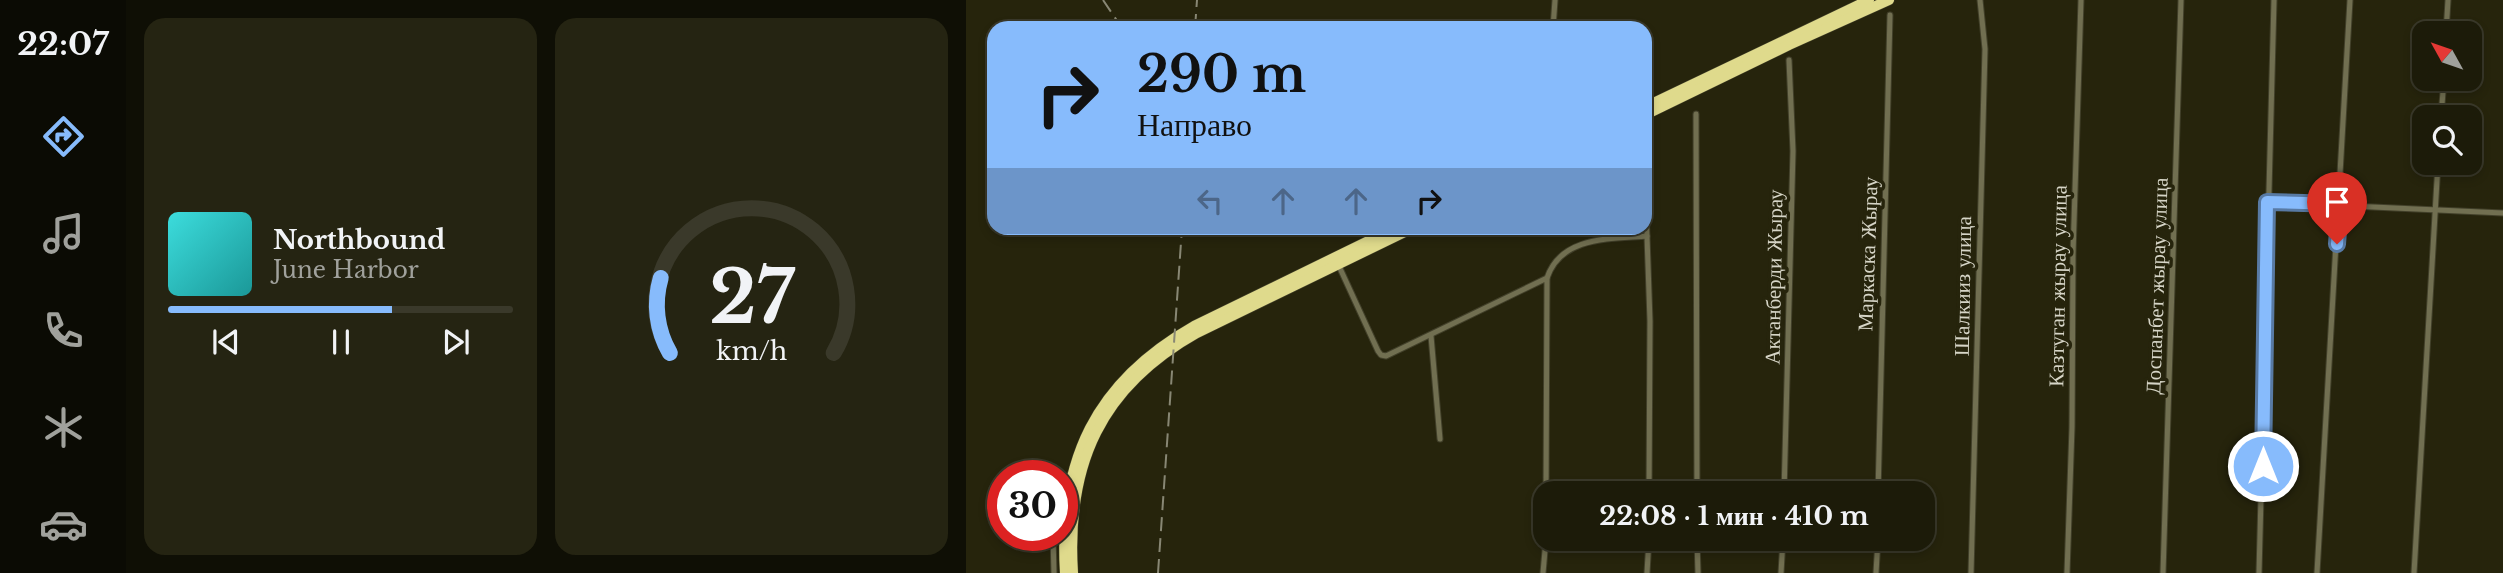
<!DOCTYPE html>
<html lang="ru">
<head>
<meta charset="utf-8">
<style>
	:root { --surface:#1c1b09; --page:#252412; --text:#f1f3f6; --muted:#a0a19c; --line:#3a392a; --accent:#87bbfc }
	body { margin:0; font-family:"Libre Baskerville",serif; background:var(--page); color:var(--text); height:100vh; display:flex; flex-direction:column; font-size:26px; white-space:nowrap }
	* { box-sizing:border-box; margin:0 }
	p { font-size:23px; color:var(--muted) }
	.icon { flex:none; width:38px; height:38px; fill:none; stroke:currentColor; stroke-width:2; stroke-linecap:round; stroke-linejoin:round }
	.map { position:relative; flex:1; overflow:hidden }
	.panel { display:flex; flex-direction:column; gap:18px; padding:18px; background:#0f0f05; width:840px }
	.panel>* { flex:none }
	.banner { position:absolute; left:21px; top:21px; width:665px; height:214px; border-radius:21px; box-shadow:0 4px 10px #0003,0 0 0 2px var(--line); background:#87bbfc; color:#111; overflow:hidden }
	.needle { width:46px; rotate:310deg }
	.tools { position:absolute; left:1446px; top:21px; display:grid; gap:14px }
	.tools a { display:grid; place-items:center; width:70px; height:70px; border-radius:14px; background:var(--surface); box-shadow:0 4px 10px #0003,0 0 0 2px var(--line); font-size:35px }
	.speed { position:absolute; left:21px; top:460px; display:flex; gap:14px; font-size:35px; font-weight:700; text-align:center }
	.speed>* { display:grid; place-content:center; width:91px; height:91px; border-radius:50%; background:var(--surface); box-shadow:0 4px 10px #0003,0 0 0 2px var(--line); line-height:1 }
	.speed .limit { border:10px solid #d22; background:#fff; color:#111 }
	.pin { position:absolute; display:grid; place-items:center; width:60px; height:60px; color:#fff; margin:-72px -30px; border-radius:50% 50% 50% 0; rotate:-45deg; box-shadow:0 0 7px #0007 }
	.pin .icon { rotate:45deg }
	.me { position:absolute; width:77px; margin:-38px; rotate:0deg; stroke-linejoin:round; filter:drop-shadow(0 0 5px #0008) }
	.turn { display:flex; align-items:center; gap:24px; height:147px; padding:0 35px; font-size:32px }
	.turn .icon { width:91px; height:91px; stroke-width:2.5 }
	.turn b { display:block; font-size:49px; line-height:60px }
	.lanes { display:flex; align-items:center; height:66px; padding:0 35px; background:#0003; justify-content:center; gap:35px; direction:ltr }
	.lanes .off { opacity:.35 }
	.panel .widget { flex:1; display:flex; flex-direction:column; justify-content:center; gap:10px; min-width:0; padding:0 24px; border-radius:21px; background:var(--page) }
	.panel .dial { align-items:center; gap:0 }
	.dial svg { height:182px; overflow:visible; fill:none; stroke:var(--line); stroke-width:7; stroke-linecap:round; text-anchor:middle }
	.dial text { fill:var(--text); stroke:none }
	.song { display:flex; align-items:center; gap:21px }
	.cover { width:84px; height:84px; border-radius:10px; background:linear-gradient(135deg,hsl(180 70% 55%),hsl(180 70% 35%)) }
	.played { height:7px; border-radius:4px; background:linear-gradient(90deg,var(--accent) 65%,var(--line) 65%) }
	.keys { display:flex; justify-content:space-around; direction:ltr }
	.panel .tiles { flex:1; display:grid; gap:18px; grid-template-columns:repeat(2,1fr) }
	.trip { position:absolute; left:567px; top:481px; width:402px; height:70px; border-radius:21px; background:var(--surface); box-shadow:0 4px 10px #0003,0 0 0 2px var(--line); font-weight:800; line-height:70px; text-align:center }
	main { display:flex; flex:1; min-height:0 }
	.tabs { display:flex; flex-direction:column; width:126px; justify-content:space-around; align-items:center; background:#0b0b04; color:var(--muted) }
	.tabs .icon { width:49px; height:49px }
	.tabs .on { color:var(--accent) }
	.tabs b { font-size:32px; color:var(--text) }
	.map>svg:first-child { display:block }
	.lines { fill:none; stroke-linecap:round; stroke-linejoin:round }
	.street-casing { stroke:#42402a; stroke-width:7 }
	.highway-casing { stroke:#42402a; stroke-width:11 }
	.street { stroke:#716f51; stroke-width:5 }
	.highway { stroke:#dfda8c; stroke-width:10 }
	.rail { stroke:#888774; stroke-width:2; stroke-dasharray:14 7; stroke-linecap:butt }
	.route-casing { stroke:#587aa4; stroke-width:18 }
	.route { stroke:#87bbfc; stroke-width:12 }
	.labels { text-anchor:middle; stroke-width:7; stroke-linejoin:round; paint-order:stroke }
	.street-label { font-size:21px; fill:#d6d5c7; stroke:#26240c }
</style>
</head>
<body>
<main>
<nav class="tabs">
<b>22:07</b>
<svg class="icon on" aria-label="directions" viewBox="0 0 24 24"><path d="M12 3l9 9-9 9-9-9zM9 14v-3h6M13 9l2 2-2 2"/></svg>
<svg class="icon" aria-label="music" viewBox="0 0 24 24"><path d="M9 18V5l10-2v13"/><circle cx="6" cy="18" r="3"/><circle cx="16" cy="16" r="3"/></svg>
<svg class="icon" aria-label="phone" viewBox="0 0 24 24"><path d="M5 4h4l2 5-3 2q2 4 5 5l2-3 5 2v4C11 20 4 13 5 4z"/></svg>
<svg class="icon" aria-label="climate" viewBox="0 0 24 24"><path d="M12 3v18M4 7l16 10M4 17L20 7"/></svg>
<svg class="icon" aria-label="car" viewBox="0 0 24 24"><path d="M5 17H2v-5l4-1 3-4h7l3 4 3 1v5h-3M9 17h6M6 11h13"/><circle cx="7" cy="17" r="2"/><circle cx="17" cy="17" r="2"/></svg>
</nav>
<section class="panel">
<div class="tiles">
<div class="widget">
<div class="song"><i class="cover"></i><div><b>Northbound</b><p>June Harbor</p></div></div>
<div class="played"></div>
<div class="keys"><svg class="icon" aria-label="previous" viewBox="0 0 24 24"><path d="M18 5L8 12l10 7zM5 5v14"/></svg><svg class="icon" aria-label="pause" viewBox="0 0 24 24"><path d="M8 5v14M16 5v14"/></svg><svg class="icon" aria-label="next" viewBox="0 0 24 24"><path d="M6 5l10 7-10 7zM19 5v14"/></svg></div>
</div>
<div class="widget dial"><svg viewBox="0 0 100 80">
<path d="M14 69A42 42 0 1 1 86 69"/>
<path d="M14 69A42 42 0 0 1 10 36" stroke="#87bbfc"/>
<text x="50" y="56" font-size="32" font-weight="700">27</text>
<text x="50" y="72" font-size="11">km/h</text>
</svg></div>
</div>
</section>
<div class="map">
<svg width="1537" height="573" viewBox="0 0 1537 573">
	<rect width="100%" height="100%" fill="#26240c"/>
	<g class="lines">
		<g class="street-casing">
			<g id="street">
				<polyline points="587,28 589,0"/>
				<polyline points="1480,33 1482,0"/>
				<polyline points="730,114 731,494"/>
				<polyline points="1475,117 1478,79"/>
				<polyline points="679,180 684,321 683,494"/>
				<polyline points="1301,202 1537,213"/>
				<polyline points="372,264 412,351 415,355 420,356 581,278 580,494"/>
				<path d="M581 278C595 236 644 239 681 236"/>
				<polyline points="465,336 474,439"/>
				<polyline points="96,488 104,474"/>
				<polyline points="818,494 827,151 823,60"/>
				<polyline points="912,494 924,15"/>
				<polyline points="87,536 88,573"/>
				<polyline points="731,539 732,573"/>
				<polyline points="577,573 580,539"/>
				<polyline points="681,573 683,539"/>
				<polyline points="815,573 817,539"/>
				<polyline points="910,573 912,539"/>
				<polyline points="1005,573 1019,49 1014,0"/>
				<polyline points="1101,573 1106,427 1107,254 1115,0"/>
				<polyline points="1197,573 1215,0"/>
				<polyline points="1293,573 1308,0"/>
				<polyline points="1351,573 1384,0"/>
				<polyline points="1448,573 1472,163"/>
			</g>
		</g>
		<g class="highway-casing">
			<g id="highway">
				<polyline points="679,107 903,0"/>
				<polyline points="679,115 823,45 923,0"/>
				<path d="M99 573C92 461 129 382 228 326L429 228"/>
				<path d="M107 573C100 464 135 387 231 333L447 228"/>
			</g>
		</g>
		<use href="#street" class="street"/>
		<use href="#highway" class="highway"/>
		<g class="rail">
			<polyline points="137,0 156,28"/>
			<polyline points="229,28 231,0"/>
			<polyline points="192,573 216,228"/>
		</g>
	</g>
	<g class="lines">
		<g class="route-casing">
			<polyline id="route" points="1297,466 1301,202 1374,204 1371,244"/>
		</g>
		<use href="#route" class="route"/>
	</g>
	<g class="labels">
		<g class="street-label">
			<text transform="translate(902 254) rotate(-88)" y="7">Маркаска Жырау</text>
			<text transform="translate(808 277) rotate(-89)" y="7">Актанберди Жырау</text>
			<text transform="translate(997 286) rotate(-89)" y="7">Шалкииз улица</text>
			<text transform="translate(1092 286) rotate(-89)" y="7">Казтуган жырау улица</text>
			<text transform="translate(1191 286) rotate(-88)" y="7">Доспанбет жырау улица</text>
		</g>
	</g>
</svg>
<div class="tools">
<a><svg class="needle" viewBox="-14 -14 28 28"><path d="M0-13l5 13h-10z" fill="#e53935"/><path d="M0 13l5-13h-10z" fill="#a0a19c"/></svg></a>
<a><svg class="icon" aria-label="search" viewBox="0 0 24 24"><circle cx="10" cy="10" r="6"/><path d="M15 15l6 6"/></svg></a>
</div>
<div class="speed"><div class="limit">30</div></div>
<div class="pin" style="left:1371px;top:244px;background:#d93025"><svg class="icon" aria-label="arrive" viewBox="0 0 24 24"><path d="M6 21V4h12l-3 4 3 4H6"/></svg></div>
<svg class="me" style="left:1297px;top:466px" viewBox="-20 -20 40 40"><circle r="17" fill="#87bbfc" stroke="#fff" stroke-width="3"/><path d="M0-11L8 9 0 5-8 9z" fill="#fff"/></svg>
<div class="trip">22:08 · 1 мин · 410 m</div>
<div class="banner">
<div class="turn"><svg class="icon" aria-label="right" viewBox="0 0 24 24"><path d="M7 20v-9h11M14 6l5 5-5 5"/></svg><div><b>290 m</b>Направо</div></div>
<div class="lanes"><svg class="icon off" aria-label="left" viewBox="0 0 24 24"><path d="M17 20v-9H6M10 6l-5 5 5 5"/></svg><svg class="icon off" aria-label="ahead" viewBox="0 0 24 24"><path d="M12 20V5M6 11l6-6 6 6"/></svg><svg class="icon off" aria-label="ahead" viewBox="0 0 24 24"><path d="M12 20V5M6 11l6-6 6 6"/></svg><svg class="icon" aria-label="right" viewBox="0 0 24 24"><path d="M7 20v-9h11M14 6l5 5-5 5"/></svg></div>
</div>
</div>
</main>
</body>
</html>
